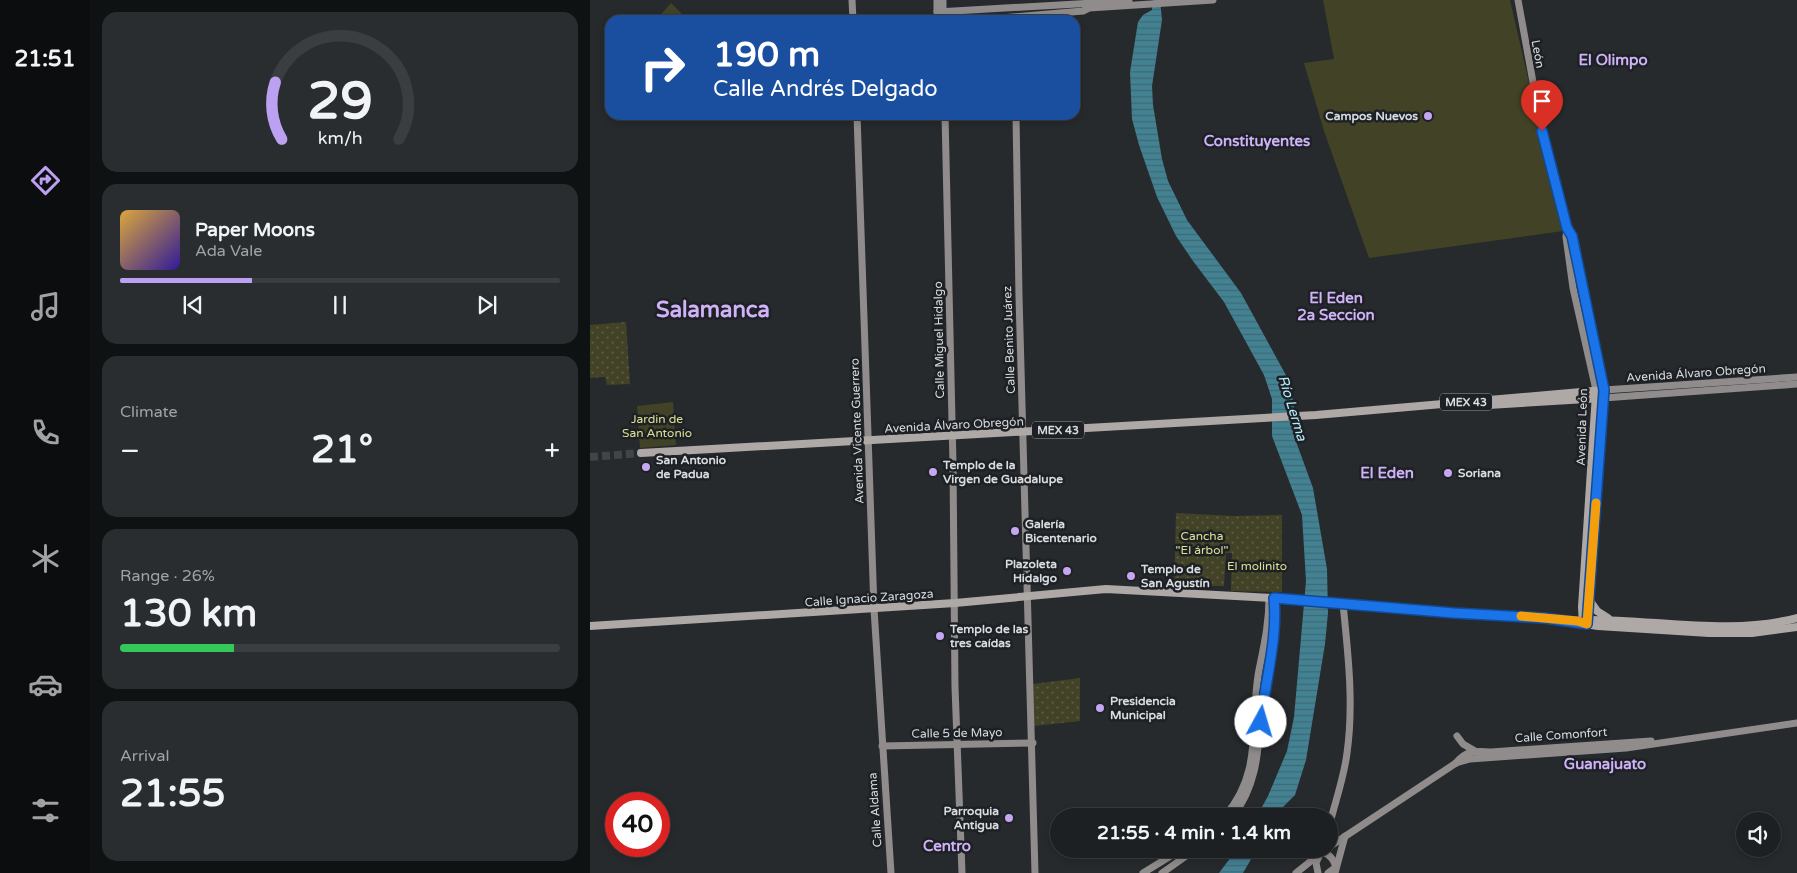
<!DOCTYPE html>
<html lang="en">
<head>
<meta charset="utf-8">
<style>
	:root { --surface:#1c2022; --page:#292d2f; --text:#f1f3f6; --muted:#a0a3a5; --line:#3a3e40; --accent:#bca0f2 }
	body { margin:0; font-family:"Varela Round",sans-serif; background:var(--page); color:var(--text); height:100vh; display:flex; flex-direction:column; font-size:19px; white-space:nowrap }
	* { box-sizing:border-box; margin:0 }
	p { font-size:16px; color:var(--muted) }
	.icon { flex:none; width:28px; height:28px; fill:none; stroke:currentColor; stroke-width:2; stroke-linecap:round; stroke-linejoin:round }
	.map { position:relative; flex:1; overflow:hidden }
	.panel { display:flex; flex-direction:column; gap:12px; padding:12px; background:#0f1213; width:500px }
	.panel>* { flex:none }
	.guide { position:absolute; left:15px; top:15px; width:475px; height:105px; border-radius:15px; box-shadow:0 2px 8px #0003,0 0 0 1px var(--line); background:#1a4fa0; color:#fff; overflow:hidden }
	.buttons { position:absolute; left:1146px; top:812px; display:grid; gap:10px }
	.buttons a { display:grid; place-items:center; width:45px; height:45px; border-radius:50%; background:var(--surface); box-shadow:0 2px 8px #0003,0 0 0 1px var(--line); font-size:25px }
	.speed { position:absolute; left:15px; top:792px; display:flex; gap:10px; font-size:25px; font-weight:700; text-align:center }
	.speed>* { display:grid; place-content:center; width:65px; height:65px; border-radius:50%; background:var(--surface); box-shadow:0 2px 8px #0003,0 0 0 1px var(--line); line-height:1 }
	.speed .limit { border:8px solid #d22; background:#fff; color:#111 }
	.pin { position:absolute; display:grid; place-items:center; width:42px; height:42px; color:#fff; margin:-51px -21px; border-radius:50% 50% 50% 0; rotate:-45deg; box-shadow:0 0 5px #0007 }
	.pin .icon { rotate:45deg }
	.me { position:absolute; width:55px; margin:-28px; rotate:6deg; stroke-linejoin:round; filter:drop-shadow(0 0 4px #0008) }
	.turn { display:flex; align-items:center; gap:18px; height:105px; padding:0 25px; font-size:22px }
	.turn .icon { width:65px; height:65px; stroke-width:2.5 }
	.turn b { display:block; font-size:35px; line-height:42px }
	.big { font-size:38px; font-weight:800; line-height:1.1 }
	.panel .tile { flex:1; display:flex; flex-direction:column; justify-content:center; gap:8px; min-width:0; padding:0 18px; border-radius:15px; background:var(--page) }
	.panel .dial { align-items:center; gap:0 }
	.dial svg { height:130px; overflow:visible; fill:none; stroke:var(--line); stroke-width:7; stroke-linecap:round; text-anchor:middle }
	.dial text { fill:var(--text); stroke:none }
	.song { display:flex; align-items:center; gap:15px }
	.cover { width:60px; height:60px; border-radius:8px; background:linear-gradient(135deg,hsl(40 70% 55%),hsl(250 70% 35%)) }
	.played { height:5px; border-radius:2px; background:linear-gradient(90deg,var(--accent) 30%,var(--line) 30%) }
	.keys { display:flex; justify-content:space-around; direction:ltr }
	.heat { display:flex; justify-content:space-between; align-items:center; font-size:28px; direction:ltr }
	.charge { height:8px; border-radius:4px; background:linear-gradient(90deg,#34c759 26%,var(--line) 0) }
	.trip { position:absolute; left:460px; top:808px; width:288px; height:50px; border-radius:25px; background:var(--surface); box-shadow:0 2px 8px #0003,0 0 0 1px var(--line); font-weight:800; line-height:50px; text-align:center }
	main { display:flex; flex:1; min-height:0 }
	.menu { display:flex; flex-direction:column; width:90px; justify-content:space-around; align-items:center; background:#0b0d0e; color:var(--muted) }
	.menu .icon { width:35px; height:35px }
	.menu .selected { color:var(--accent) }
	.menu b { font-size:22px; color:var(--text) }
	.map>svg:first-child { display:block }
	.grass { fill:url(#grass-dots) }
	.garden { fill:#414226 }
	.water { fill:url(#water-rules) }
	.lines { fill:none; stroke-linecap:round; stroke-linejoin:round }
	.primary-tunnel { stroke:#414548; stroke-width:8; stroke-dasharray:8 4; stroke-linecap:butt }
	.secondary { stroke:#918c8c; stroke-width:7 }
	.primary { stroke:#aea8a7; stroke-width:8 }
	.route-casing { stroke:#114b97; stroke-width:12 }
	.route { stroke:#1a73e8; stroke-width:9 }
	.slow { stroke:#f59e0b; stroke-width:9 }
	.poi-dot { fill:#c6a6f0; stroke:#1d2024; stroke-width:2 }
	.labels { text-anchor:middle; stroke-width:5; stroke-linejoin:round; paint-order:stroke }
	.shield { fill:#1d2024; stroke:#a1a4a6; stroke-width:1 }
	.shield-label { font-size:11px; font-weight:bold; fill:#d9dcde }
	.street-label { font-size:12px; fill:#d9dcde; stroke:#1d2024 }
	.poi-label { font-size:12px; font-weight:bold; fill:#d9dcde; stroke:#1d2024; text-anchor:start }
	.park-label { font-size:12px; fill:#dce193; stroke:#1d2024 }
	.water-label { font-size:14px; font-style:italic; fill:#b5ecfc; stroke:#1d2024 }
	.quarter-label { font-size:15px; font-weight:bold; fill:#cfb2f7; stroke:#1d2024 }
	.town-label { font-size:22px; font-weight:bold; fill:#cfb2f7; stroke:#1d2024 }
</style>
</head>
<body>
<main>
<nav class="menu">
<b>21:51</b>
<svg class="icon selected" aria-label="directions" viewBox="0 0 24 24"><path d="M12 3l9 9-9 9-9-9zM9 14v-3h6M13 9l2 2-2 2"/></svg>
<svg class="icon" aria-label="music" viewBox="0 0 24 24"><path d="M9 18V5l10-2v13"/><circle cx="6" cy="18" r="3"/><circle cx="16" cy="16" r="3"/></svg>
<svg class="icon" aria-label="phone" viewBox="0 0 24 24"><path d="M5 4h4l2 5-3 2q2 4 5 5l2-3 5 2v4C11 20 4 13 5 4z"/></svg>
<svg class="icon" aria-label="climate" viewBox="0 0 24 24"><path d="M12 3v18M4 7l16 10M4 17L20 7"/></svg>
<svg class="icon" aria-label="car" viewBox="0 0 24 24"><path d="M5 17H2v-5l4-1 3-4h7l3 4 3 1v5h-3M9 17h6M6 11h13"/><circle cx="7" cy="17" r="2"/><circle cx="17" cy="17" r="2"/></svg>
<svg class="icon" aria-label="filters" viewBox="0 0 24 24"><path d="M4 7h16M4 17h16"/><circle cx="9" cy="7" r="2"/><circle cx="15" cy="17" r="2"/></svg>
</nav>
<section class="panel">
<div class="tile dial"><svg viewBox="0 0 100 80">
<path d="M14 69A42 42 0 1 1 86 69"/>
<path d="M14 69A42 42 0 0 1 10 34" stroke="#bca0f2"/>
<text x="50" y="56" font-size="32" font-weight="700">29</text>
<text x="50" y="72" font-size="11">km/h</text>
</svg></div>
<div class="tile">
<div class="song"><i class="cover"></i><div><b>Paper Moons</b><p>Ada Vale</p></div></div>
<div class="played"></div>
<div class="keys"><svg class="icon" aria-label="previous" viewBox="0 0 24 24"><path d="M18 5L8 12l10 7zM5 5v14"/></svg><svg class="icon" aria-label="pause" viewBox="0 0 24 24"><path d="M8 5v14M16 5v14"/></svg><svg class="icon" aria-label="next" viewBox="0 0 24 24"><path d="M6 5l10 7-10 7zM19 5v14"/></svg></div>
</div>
<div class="tile"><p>Climate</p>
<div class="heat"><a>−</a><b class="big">21°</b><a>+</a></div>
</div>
<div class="tile"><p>Range · 26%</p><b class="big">130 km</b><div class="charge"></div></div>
<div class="tile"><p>Arrival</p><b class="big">21:55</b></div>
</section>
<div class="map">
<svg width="1207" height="873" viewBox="0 0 1207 873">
	<defs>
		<pattern id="grass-dots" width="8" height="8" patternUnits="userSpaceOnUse" patternTransform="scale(1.25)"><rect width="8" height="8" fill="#414226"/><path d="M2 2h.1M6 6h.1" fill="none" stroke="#5c5d45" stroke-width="1.8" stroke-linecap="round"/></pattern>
		<pattern id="water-rules" width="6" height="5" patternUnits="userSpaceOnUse" patternTransform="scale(1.25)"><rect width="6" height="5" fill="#428293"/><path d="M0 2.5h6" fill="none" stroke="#426873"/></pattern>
	</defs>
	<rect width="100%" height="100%" fill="#262a2d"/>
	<g class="grass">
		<polygon points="36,322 40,384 17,385 15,377 0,378 0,325"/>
		<polygon points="586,513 644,516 692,515 692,592 641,591 642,553 636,553 634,586 584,586"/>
		<polygon points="490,678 490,721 444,726 443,684"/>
	</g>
	<g class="garden">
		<polygon points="733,0 920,0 973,231 779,258 734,131 714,63 744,59"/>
		<polygon points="81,3 98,20 66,20"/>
		<polygon points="83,402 86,445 50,448 47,406"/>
	</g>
	<g class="water">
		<polygon points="563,0 570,0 572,20 562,86 563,105 572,159 578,181 597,220 651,293 698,379 704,405 704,436 723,488 737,569 738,613 735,644 716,760 705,795 684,816 667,816 678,796 697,751 704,717 716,581 712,515 682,436 682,399 674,375 634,302 603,261 586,236 567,197 549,145 542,119 540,72 548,22 553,15 562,10"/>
		<polygon points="647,849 667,849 653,873 629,873"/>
	</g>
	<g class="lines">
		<polyline class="primary-tunnel" points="0,457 51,453"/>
		<g class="secondary">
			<polyline points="262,0 263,20"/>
			<polyline points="347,0 347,12 351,20"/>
			<polyline points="353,0 353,15"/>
			<polyline points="928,0 947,104 977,228 976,237 983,288 1006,390"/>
			<polyline points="347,12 539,1"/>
			<polyline points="388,20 493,11 499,8 623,0"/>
			<polyline points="267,115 284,609 301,873"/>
			<polyline points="355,115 363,464 365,687 372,873"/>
			<polyline points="426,115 429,296 445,873"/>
			<polyline points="977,228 982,236 1014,390 1207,377"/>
			<polyline points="1013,398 1207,384"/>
			<polyline points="867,736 873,744 885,751"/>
			<polyline points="292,746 443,743"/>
			<path d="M866 763C876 750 886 751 901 752L1061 741"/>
			<path d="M635 816C674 771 659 723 669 670 674 645 679 624 679 598"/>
			<path d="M643 816C671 780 668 739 673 696 678 663 687 633 684 598"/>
			<path d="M739 827C745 802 754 778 757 753 764 704 758 653 753 604"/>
			<polyline points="739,847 866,763 880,759 1036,748 1207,723"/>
			<path d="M732 852C740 854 744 860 746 867L738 873"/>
			<polyline points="553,873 592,849"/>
			<polyline points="572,873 606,849"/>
			<polyline points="706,873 736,849"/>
			<polyline points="728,873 726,863 729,856"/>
			<polyline points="745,873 755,836"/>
		</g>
		<g class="primary">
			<polyline points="898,405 1013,398"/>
			<polyline points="51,453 726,415 1014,390 997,624"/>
			<polyline points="1000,601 1007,611 1018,618"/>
			<path d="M995 620C1064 619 1139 636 1207 618"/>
			<polyline points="993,624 992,607 1006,394"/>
			<polyline points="0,626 365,603 516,589 702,599 864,613 954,618 1008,626 1119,633 1162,633 1207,627"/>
		</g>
	</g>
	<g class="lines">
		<g class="route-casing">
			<path id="route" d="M671 722C675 680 688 640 684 598L864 613 954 618 997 624 1014 390 982 236 977 228 952 131"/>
		</g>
		<use href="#route" class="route"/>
		<polyline class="slow" points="931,616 988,621 997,624 1006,503"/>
	</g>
	<g class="poi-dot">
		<circle cx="838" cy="116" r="5"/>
		<circle cx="56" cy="467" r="5"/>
		<circle cx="343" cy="472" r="5"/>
		<circle cx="858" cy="473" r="5"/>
		<circle cx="425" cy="531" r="5"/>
		<circle cx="477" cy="571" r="5"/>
		<circle cx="541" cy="576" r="5"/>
		<circle cx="350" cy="636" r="5"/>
		<circle cx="510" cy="708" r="5"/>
		<circle cx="419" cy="818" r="5"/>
	</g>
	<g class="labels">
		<g class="shield">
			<rect x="850" y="393.5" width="52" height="17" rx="4"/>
			<rect x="442" y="421.5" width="52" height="17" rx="4"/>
		</g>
		<g class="shield-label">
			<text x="876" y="406">MEX 43</text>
			<text x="468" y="434">MEX 43</text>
		</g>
		<g class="street-label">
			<text transform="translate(948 54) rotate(80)" y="4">León</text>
			<text transform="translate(349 340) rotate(-91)" y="4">Calle Miguel Hidalgo</text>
			<text transform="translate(419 340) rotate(-92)" y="4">Calle Benito Juárez</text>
			<text transform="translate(1106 373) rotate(-4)" y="4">Avenida Álvaro Obregón</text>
			<text transform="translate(364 425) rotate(-3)" y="4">Avenida Álvaro Obregón</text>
			<text transform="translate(992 427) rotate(-88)" y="4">Avenida León</text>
			<text transform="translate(267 431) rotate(-92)" y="4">Avenida Vicente Guerrero</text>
			<text transform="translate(279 598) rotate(-4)" y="4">Calle Ignacio Zaragoza</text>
			<text transform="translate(367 733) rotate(-1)" y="4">Calle 5 de Mayo</text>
			<text transform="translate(971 735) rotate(-4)" y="4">Calle Comonfort</text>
			<text transform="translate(285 810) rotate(-94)" y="4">Calle Aldama</text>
		</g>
		<g class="poi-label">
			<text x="828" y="120" text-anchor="end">Campos Nuevos</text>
			<text x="66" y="464">San Antonio<tspan x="66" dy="14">de Padua</tspan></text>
			<text x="353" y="469">Templo de la<tspan x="353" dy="14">Virgen de Guadalupe</tspan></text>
			<text x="868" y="477">Soriana</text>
			<text x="435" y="528">Galería<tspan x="435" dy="14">Bicentenario</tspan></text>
			<text x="467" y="568" text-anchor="end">Plazoleta<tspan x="467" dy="14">Hidalgo</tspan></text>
			<text x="551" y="573">Templo de<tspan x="551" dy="14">San Agustín</tspan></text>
			<text x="360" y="633">Templo de las<tspan x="360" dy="14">tres caídas</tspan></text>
			<text x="520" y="705">Presidencia<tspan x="520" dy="14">Municipal</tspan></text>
			<text x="409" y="815" text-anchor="end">Parroquia<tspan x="409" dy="14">Antigua</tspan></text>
		</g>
		<g class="park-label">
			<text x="67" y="423">Jardin de<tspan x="67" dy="14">San Antonio</tspan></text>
			<text x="612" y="540">Cancha<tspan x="612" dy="14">"El árbol"</tspan></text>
			<text x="667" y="570">El molinito</text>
		</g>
		<g class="water-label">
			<text transform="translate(703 408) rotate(73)" y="5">Río Lerma</text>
		</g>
		<g class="quarter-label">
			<text x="1023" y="65">El Olimpo</text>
			<text x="667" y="146">Constituyentes</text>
			<text x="746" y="303">El Eden<tspan x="746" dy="17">2a Seccion</tspan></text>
			<text x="797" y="478">El Eden</text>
			<text x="1015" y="769">Guanajuato</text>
			<text x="357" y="851">Centro</text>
		</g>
		<g class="town-label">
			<text x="123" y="317">Salamanca</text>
		</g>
	</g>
</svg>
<div class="buttons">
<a><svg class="icon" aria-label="sound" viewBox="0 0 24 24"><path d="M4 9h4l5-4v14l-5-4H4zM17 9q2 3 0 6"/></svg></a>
</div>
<div class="speed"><div class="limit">40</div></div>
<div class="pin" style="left:952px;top:131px;background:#d93025"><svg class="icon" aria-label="arrive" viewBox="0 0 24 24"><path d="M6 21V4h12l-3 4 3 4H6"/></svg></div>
<svg class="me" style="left:671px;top:722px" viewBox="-20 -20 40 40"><circle r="19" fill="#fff"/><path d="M0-13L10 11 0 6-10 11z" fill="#1a73e8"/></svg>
<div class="trip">21:55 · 4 min · 1.4 km</div>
<div class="guide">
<div class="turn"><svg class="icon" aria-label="right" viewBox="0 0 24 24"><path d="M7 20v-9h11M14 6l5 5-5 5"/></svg><div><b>190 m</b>Calle Andrés Delgado</div></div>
</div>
</div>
</main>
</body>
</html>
